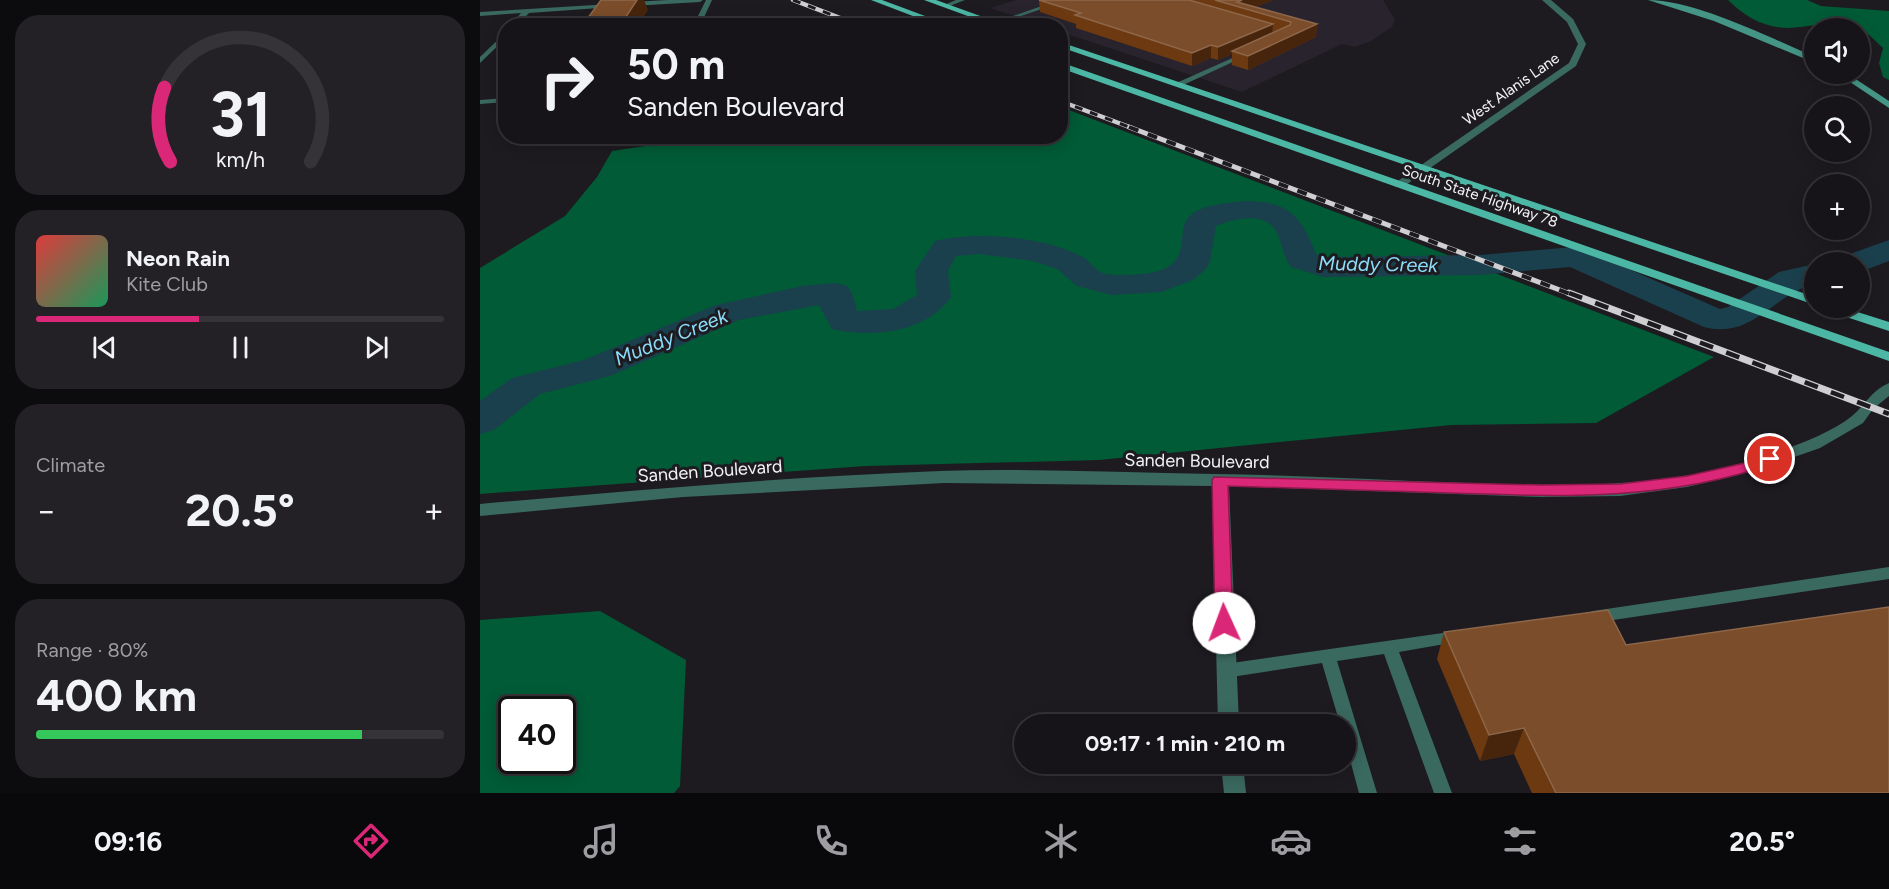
<!DOCTYPE html>
<html lang="en">
<head>
<meta charset="utf-8">
<style>
	:root { --surface:#161418; --page:#232125; --text:#f1f3f6; --muted:#9e9ea2; --line:#353337; --accent:#db2777 }
	body { margin:0; font-family:Figtree,sans-serif; background:var(--page); color:var(--text); height:100vh; display:flex; flex-direction:column; font-size:22px; white-space:nowrap }
	* { box-sizing:border-box; margin:0 }
	p { font-size:20px; color:var(--muted) }
	.icon { flex:none; width:33px; height:33px; fill:none; stroke:currentColor; stroke-width:2; stroke-linecap:round; stroke-linejoin:round }
	.map { position:relative; flex:1; overflow:hidden }
	.side { display:flex; flex-direction:column; gap:15px; padding:15px; background:#0c0b0d; width:480px }
	.side>* { flex:none }
	.banner { position:absolute; left:18px; top:18px; width:570px; height:126px; border-radius:24px; box-shadow:0 3px 15px #0003,0 0 0 2px var(--line); background:#161418; color:var(--text); overflow:hidden }
	.buttons { position:absolute; left:1324px; top:18px; display:grid; gap:12px }
	.buttons a { display:grid; place-items:center; width:66px; height:66px; border-radius:50%; background:var(--surface); box-shadow:0 3px 15px #0003,0 0 0 2px var(--line); font-size:30px }
	.speed { position:absolute; left:18px; top:696px; display:flex; gap:12px; font-size:30px; font-weight:700; text-align:center }
	.speed>* { display:grid; place-content:center; width:78px; height:78px; border-radius:50%; background:var(--surface); box-shadow:0 3px 15px #0003,0 0 0 2px var(--line); line-height:1 }
	.speed .limit { border:3px solid #111; border-radius:9px; background:#fff; color:#111 }
	.pin { position:absolute; display:grid; place-items:center; width:51px; height:51px; color:#fff; margin:-26px; border:3px solid #fff; border-radius:50%; box-shadow:0 2px 6px #0007 }
	.me { position:absolute; width:66px; margin:-33px; rotate:358deg; stroke-linejoin:round; filter:drop-shadow(0 0 4px #0008) }
	.turn { display:flex; align-items:center; gap:21px; height:126px; padding:0 30px; font-size:27px }
	.turn .icon { width:78px; height:78px; stroke-width:2.5 }
	.turn b { display:block; font-size:42px; line-height:51px }
	.big { font-size:45px; font-weight:700; line-height:1.1 }
	.side .tile { flex:1; display:flex; flex-direction:column; justify-content:center; gap:9px; min-width:0; padding:0 21px; border-radius:24px; background:var(--page) }
	.side .dial { align-items:center; gap:0 }
	.dial svg { height:156px; overflow:visible; fill:none; stroke:var(--line); stroke-width:7; stroke-linecap:round; text-anchor:middle }
	.dial text { fill:var(--text); stroke:none }
	.song { display:flex; align-items:center; gap:18px }
	.cover { width:72px; height:72px; border-radius:9px; background:linear-gradient(135deg,hsl(0 70% 55%),hsl(150 70% 35%)) }
	.played { height:6px; border-radius:3px; background:linear-gradient(90deg,var(--accent) 40%,var(--line) 40%) }
	.keys { display:flex; justify-content:space-around; direction:ltr }
	.heat { display:flex; justify-content:space-between; align-items:center; font-size:33px; direction:ltr }
	.charge { height:9px; border-radius:4px; background:linear-gradient(90deg,#34c759 80%,var(--line) 0) }
	.trip { position:absolute; left:534px; top:714px; width:342px; height:60px; border-radius:30px; background:var(--surface); box-shadow:0 3px 15px #0003,0 0 0 2px var(--line); font-weight:700; line-height:60px; text-align:center }
	.dock { display:flex; height:96px; justify-content:space-around; align-items:center; background:#09080a; color:var(--muted) }
	.dock .icon { width:42px; height:42px }
	.dock .current { color:var(--accent) }
	.dock b { font-size:27px; color:var(--text) }
	main { display:flex; flex:1; min-height:0 }
	.map>svg:first-child { display:block }
	.built { fill:#28232d }
	.forest { fill:#015b37; fill-rule:evenodd }
	.lines { fill:none; stroke-linecap:round; stroke-linejoin:round }
	.river { fill:#1b404d; fill-rule:evenodd }
	.service { fill:#3a6960; fill-rule:evenodd }
	.minor { fill:#3a6960; fill-rule:evenodd }
	.tertiary { fill:#3a6960; fill-rule:evenodd }
	.secondary { fill:#459587; fill-rule:evenodd }
	.primary { fill:#4db7a5; fill-rule:evenodd }
	.rail-far2-casing { stroke:#cfced1; stroke-width:4.5 }
	.rail-far1-casing { stroke:#cfced1; stroke-width:5 }
	.rail-casing { stroke:#cfced1; stroke-width:7 }
	.rail-far2 { stroke:#1d1b20; stroke-width:3; stroke-dasharray:8; stroke-linecap:butt }
	.rail-far1 { stroke:#1d1b20; stroke-width:4; stroke-dasharray:10; stroke-linecap:butt }
	.rail { stroke:#1d1b20; stroke-width:4.5; stroke-dasharray:14; stroke-linecap:butt }
	.wall { fill:#6d3911 }
	.shaded-wall { fill:#47250d }
	.building { fill:#7b4d2a; stroke:#8e674a; stroke-width:1.5 }
	.route { fill:#db2777; stroke:#8e194d; stroke-width:1.5 }
	.labels { text-anchor:middle; stroke-width:6; stroke-linejoin:round; paint-order:stroke }
	.far-street-label { font-size:15px; fill:#f3f2f5; stroke:#1d1b20 }
	.street-label { font-size:18px; fill:#f3f2f5; stroke:#1d1b20 }
	.water-label { font-size:20px; font-style:italic; fill:#8bddfa; stroke:#1d1b20 }
</style>
</head>
<body>
<main>
<section class="side">
<div class="tile dial"><svg viewBox="0 0 100 80">
<path d="M14 69A42 42 0 1 1 86 69"/>
<path d="M14 69A42 42 0 0 1 11 31" stroke="#db2777"/>
<text x="50" y="56" font-size="32" font-weight="700">31</text>
<text x="50" y="72" font-size="11">km/h</text>
</svg></div>
<div class="tile">
<div class="song"><i class="cover"></i><div><b>Neon Rain</b><p>Kite Club</p></div></div>
<div class="played"></div>
<div class="keys"><svg class="icon" aria-label="previous" viewBox="0 0 24 24"><path d="M18 5L8 12l10 7zM5 5v14"/></svg><svg class="icon" aria-label="pause" viewBox="0 0 24 24"><path d="M8 5v14M16 5v14"/></svg><svg class="icon" aria-label="next" viewBox="0 0 24 24"><path d="M6 5l10 7-10 7zM19 5v14"/></svg></div>
</div>
<div class="tile"><p>Climate</p>
<div class="heat"><a>−</a><b class="big">20.5°</b><a>+</a></div>
</div>
<div class="tile"><p>Range · 80%</p><b class="big">400 km</b><div class="charge"></div></div>
</section>
<div class="map">
<svg width="1409" height="793" viewBox="0 0 1409 793">
	<rect width="100%" height="100%" fill="#1d1b20"/>
	<polygon class="built" points="536,0 903,0 915,20 912,27 891,41 875,47 862,44 762,92 581,32 580,26 561,25 510,8"/>
	<g class="forest">
		<path d="M1248 0H1327L1341 6 1409 11V80L1403 77 1399 63 1403 48C1396 42 1389 34 1382 30 1359 18 1334 27 1309 28 1285 28 1265 17 1248 0Z"/>
		<polygon points="581,107 1234,357 1116,423 971,425 619,460 385,466 0,494 0,268 85,216 117,177 132,151 213,139 220,136 580,136"/>
		<path d="M120 611 206 660 200 786 194 793H0V620ZM32 710H82V760H32Z"/>
	</g>
	<g class="lines">
		<g class="river">
			<path d="M764 201C808 201 821 215 836 254L846 257 1000 255 1094 247 1105 250 1240 309 1248 307 1299 272 1335 264V284C1294 293 1273 340 1224 327L1090 267 1000 275 844 277 811 267C802 255 802 239 794 228 781 212 752 219 736 226L730 262 726 269 713 280 681 292 632 295 597 286 577 269 553 261 499 254 476 256 468 271 471 297C446 333 392 338 352 329L339 305 259 320 130 376 60 394 14 430 0 434V401L32 378 104 360 236 305 322 286 355 283 367 286 372 293 377 311 413 309 437 295 435 271 455 241C497 231 558 236 599 255 607 258 613 267 620 272 630 277 664 275 675 272 715 262 693 230 711 215 723 204 749 203 764 201Z"/>
			<polygon points="1409,240 1409,261 1380,272 1380,262 1363,262 1367,255"/>
		</g>
		<g class="service">
			<polygon points="188,0 223,0 220,2 151,6 148,4 151,2"/>
			<polygon points="226,0 232,0 220,26 213,26"/>
			<polygon points="476,0 485,0 467,7 462,6"/>
			<polygon points="579,0 588,0 518,24 513,23"/>
			<polygon points="131,4 133,5 133,7 49,13 37,26 30,26 41,13 0,16 0,12"/>
			<polygon points="26,32 26,38 0,63 0,57"/>
			<polygon points="766,52 769,54 768,55 701,86 694,84"/>
			<polygon points="26,98 26,102 0,104 0,100"/>
			<polygon points="1409,567 1409,579 1113,623 1108,621 1105,617 1108,613 1113,611"/>
			<polygon points="977,631 982,633 985,637 982,641 919,652 972,793 954,793 904,654 857,661 897,793 879,793 866,745 866,724 860,724 842,663 745,678 739,676 737,671 739,666 745,664"/>
		</g>
		<polygon class="minor" points="1062,0 1071,0 1093,19 1106,44 1096,66 923,187 915,187 915,183 1089,63 1098,44 1087,22"/>
		<g class="tertiary">
			<path d="M1409 383V396L1393 409 1383 423 1340 448 1274 471 1207 487 1140 496 1061 497 749 486 759 724H738L732 486 464 483 203 497 0 516V504C153 490 307 477 460 471 551 468 644 473 735 474 819 475 903 480 987 483 1081 486 1175 489 1266 462 1298 452 1346 437 1372 416 1385 405 1392 390 1409 383Z"/>
			<polygon points="741,764 763,764 766,793 744,793"/>
		</g>
		<g class="secondary">
			<path d="M1168 0C1215 0 1291 38 1335 57V63L1234 21Z"/>
			<polygon points="1358,74 1368,74 1409,101 1409,108"/>
		</g>
		<g class="primary">
			<polygon points="391,0 402,0 472,26 459,26"/>
			<polygon points="444,0 456,0 528,26 515,26"/>
			<polygon points="580,42 1335,297 1335,305 580,47"/>
			<polygon points="580,62 1409,352 1409,361 580,68"/>
			<polygon points="1346,308 1365,308 1409,322 1409,331 1348,311"/>
		</g>
		<g class="rail-far2-casing">
			<g id="rail-far2">
				<polyline points="313,0 381,26"/>
				<polyline points="580,101 652,128"/>
			</g>
		</g>
		<g class="rail-far1-casing">
			<polyline id="rail-far1" points="649,127 1093,295"/>
		</g>
		<g class="rail-casing">
			<polyline id="rail" points="1089,293 1409,414"/>
		</g>
		<use href="#rail-far2" class="rail-far2"/>
		<use href="#rail-far1" class="rail-far1"/>
		<use href="#rail" class="rail"/>
	</g>
	<g class="wall">
		<polygon points="559,0 793,0 775,7 837,24 836,37 768,70 752,65 752,54 738,60 731,58 712,66 596,28 596,24 560,12"/>
		<polygon points="964,632 1146,645 1409,793 1052,793 1034,754 1000,761 957,659"/>
	</g>
	<g class="shaded-wall">
		<polygon points="157,0 164,0 168,10 158,26 140,26"/>
		<polygon points="762,0 793,0 769,10 757,2"/>
		<polygon points="793,24 792,36 752,51 752,54 738,60 738,47"/>
		<polygon points="837,24 836,37 768,70 768,56"/>
		<polygon points="731,45 731,58 712,66 712,53"/>
		<polygon points="1044,728 1034,754 1000,761 1009,735"/>
	</g>
	<g class="building">
		<polygon points="121,0 157,0 140,26 102,26"/>
		<polygon points="559,0 709,0 793,24 738,47 731,45 712,53 595,15 601,13"/>
		<polygon points="735,0 762,0 757,2 837,24 768,56 752,51 810,25 811,22"/>
		<polygon points="1409,607 1409,793 1076,793 1044,728 1009,735 964,632 1128,610 1146,645"/>
	</g>
	<path class="route" d="M1290 454 1295 456 1297 459 1295 463C1188 501 1083 497 971 493 896 491 822 488 748 486L753 623 750 628 744 630 738 628 735 623 732 480 734 477 1061 485 1140 484 1207 476 1265 463Z"/>
	<g class="labels">
		<g class="far-street-label">
			<text transform="translate(1031 89) rotate(-35)" y="5">West Alanis Lane</text>
			<text transform="translate(1000 196) rotate(19)" y="5">South State Highway 78</text>
		</g>
		<g class="street-label">
			<text transform="translate(717 461) rotate(1)" y="6">Sanden Boulevard</text>
			<text transform="translate(230 471) rotate(-4)" y="6">Sanden Boulevard</text>
		</g>
		<g class="water-label">
			<text transform="translate(898 264) rotate(1)" y="7">Muddy Creek</text>
			<text transform="translate(191 337) rotate(-22)" y="7">Muddy Creek</text>
		</g>
	</g>
</svg>
<div class="buttons">
<a><svg class="icon" aria-label="sound" viewBox="0 0 24 24"><path d="M4 9h4l5-4v14l-5-4H4zM17 9q2 3 0 6"/></svg></a>
<a><svg class="icon" aria-label="search" viewBox="0 0 24 24"><circle cx="10" cy="10" r="6"/><path d="M15 15l6 6"/></svg></a>
<a>+</a>
<a>−</a>
</div>
<div class="speed"><div class="limit">40</div></div>
<div class="pin" style="left:1290px;top:459px;background:#d93025"><svg class="icon" aria-label="arrive" viewBox="0 0 24 24"><path d="M6 21V4h12l-3 4 3 4H6"/></svg></div>
<svg class="me" style="left:744px;top:623px" viewBox="-20 -20 40 40"><circle r="19" fill="#fff"/><path d="M0-13L10 11 0 6-10 11z" fill="#db2777"/></svg>
<div class="trip">09:17 · 1 min · 210 m</div>
<div class="banner">
<div class="turn"><svg class="icon" aria-label="right" viewBox="0 0 24 24"><path d="M7 20v-9h11M14 6l5 5-5 5"/></svg><div><b>50 m</b>Sanden Boulevard</div></div>
</div>
</div>
</main>
<nav class="dock">
<b>09:16</b>
<svg class="icon current" aria-label="directions" viewBox="0 0 24 24"><path d="M12 3l9 9-9 9-9-9zM9 14v-3h6M13 9l2 2-2 2"/></svg>
<svg class="icon" aria-label="music" viewBox="0 0 24 24"><path d="M9 18V5l10-2v13"/><circle cx="6" cy="18" r="3"/><circle cx="16" cy="16" r="3"/></svg>
<svg class="icon" aria-label="phone" viewBox="0 0 24 24"><path d="M5 4h4l2 5-3 2q2 4 5 5l2-3 5 2v4C11 20 4 13 5 4z"/></svg>
<svg class="icon" aria-label="climate" viewBox="0 0 24 24"><path d="M12 3v18M4 7l16 10M4 17L20 7"/></svg>
<svg class="icon" aria-label="car" viewBox="0 0 24 24"><path d="M5 17H2v-5l4-1 3-4h7l3 4 3 1v5h-3M9 17h6M6 11h13"/><circle cx="7" cy="17" r="2"/><circle cx="17" cy="17" r="2"/></svg>
<svg class="icon" aria-label="filters" viewBox="0 0 24 24"><path d="M4 7h16M4 17h16"/><circle cx="9" cy="7" r="2"/><circle cx="15" cy="17" r="2"/></svg>
<b>20.5°</b>
</nav>
</body>
</html>
